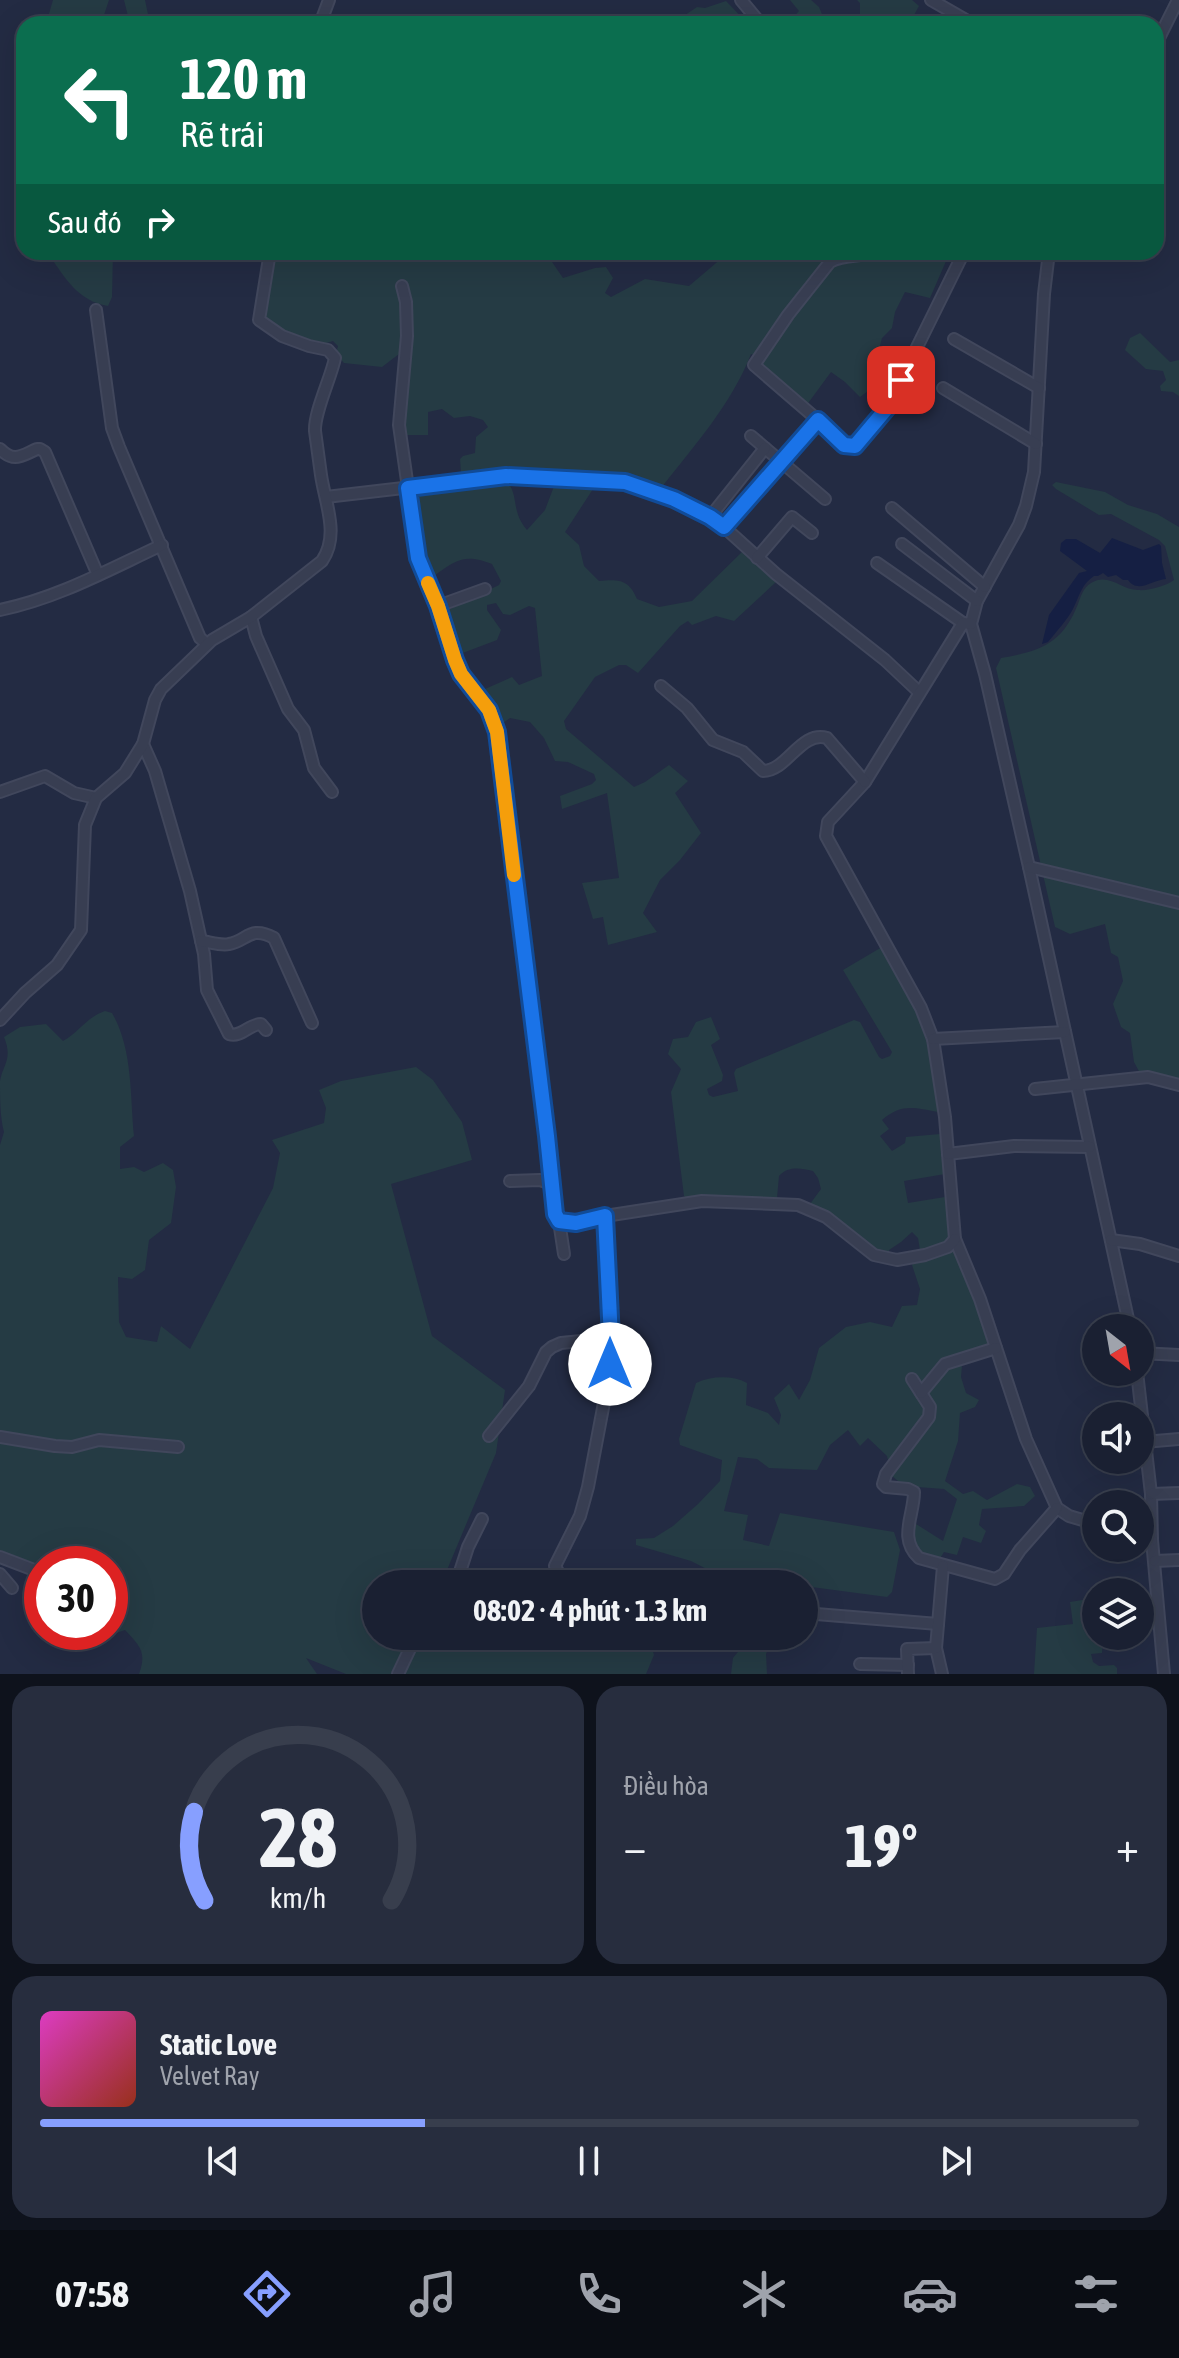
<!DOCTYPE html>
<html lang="vi">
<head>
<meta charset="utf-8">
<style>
	:root { --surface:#1a2032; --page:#272d3e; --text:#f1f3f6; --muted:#9fa3ac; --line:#383e4d; --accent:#879fff }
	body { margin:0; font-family:"Asap Condensed",sans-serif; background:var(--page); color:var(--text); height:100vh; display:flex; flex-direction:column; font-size:30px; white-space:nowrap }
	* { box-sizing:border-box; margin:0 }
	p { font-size:26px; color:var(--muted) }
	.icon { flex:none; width:44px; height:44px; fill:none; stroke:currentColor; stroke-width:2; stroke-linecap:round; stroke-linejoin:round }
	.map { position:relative; height:1674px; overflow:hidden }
	.sheet { display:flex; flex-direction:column; gap:12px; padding:12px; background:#0e121c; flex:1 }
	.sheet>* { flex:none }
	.banner { position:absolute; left:16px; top:16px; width:1148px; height:244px; border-radius:24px; box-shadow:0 8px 32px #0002,0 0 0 2px var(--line); background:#0b6e4f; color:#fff; overflow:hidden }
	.needle { width:52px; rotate:149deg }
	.fabs { position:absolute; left:1082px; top:1314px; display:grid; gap:16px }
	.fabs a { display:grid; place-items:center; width:72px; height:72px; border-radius:50%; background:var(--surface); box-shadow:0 8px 32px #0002,0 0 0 2px var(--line); font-size:40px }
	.speed { position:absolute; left:24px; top:1546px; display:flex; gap:16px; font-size:40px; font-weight:700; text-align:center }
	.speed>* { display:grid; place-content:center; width:104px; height:104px; border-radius:50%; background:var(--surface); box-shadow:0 8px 32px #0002,0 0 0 2px var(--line); line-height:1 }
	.speed .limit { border:12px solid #d22; background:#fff; color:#111 }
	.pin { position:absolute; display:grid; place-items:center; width:68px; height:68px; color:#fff; margin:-34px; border-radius:16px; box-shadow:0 4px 12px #0006 }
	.me { position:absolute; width:88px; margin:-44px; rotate:0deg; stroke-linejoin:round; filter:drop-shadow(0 0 6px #0008) }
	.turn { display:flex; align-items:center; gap:28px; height:168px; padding:0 32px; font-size:36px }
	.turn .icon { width:104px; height:104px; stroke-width:2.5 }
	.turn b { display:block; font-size:56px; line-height:68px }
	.then { display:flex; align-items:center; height:76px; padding:0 32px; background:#0003; gap:16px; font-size:30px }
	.big { font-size:60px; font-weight:700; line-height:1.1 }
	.sheet .tile { flex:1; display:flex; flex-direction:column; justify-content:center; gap:12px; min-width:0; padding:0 28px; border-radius:24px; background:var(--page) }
	.sheet .dial { align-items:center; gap:0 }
	.dial svg { height:208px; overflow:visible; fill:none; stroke:var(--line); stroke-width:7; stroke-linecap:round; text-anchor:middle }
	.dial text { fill:var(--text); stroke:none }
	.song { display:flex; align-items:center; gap:24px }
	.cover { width:96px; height:96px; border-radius:12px; background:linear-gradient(135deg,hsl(310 70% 55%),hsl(10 70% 35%)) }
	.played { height:8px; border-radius:4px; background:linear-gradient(90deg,var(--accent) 35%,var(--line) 35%) }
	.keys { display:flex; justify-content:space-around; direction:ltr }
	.heat { display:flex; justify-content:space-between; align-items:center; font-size:44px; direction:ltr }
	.sheet .tiles { flex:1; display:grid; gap:12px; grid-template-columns:1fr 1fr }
	.tile:last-child { grid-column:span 2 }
	.trip { position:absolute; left:362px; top:1570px; width:456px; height:80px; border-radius:40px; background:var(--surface); box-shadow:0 8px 32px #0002,0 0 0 2px var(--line); font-weight:700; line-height:80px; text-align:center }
	.tab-bar { display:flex; height:128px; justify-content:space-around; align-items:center; background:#0a0d14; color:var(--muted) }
	.tab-bar .icon { width:56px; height:56px }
	.tab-bar .active { color:var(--accent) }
	.tab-bar b { font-size:36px; color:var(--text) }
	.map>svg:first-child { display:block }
	.green { fill:#253b44 }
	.water { fill:#151f43 }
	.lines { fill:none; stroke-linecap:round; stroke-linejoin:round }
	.minor-casing { stroke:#41475c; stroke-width:14 }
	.minor { stroke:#383e52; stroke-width:10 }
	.route-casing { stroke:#114b97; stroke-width:20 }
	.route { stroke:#1a73e8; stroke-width:14 }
	.slow { stroke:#f59e0b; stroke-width:14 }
</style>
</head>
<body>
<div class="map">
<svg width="1179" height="1674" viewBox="0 0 1179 1674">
	<rect width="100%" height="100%" fill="#232b43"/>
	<g class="green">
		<polygon points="53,0 109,0 101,24 46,24"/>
		<polygon points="124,0 145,0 150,24 130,24"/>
		<polygon points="790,0 811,0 819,7 826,24 791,24 791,20 799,11"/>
		<polygon points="857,0 912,0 919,6 909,24 860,24 860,3"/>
		<polygon points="726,1 748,24 672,24 697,7 705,8"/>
		<path d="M47 252H113L112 297 108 306C77 301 64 276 47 252Z"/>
		<path d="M272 252H534L536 256 550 259 563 278 595 268 606 267 613 278 605 293 611 297 645 279 689 286 729 252H950L930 298 905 292 895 312 892 328 882 338 868 391 860 397 845 382 831 372 806 406 758 366 754 355 751 354C731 405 694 446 661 488L657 489 623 475 540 471H493L467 476 461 473 460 459 463 456 475 453 476 437 488 427 483 420 470 416 454 418 442 409 428 412V435H406L403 430 407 356 399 354 382 367 344 363 336 354 338 346 333 341 320 345 296 338 262 321Z"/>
		<polygon points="1140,333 1170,362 1179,360 1179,396 1173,392 1161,391 1160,386 1166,380 1163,371 1146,369 1125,350 1130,338"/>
		<path d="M506 480C520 496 510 510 527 530L545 510 556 481 588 484 593 489 565 532 579 545 584 566 599 581C618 579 629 579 637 599L659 607 692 601 743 551 776 582 734 621 716 616 692 625 688 621 680 626 638 673 626 665H619L595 677 564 721 566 729 634 787 645 782 669 765 688 781 675 793 701 833 680 860 660 880 643 913 657 932 608 945 603 917 593 919 582 883 619 878 607 793 562 809 560 796 592 784 596 780 594 774 568 762 555 761 544 738 530 722 510 718 503 723 498 721 484 694 485 689 512 677 519 685 542 676 535 608 529 606 510 615 503 614 496 603 487 605V610L501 630 497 640 460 654 457 652 445 617 448 610 499 585 501 581 492 564C465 553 455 560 434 576L431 575 422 553 413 499 419 493Z"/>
		<path d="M1056 482 1105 492 1128 505 1157 514 1179 527V1083L1141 1075 1134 1062 1130 1033 1121 1027 1113 1004 1123 981 1118 957 1111 953 1105 924 1070 934 1055 927 996 668 1001 658C1041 651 1062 644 1078 604 1081 596 1083 588 1091 583 1109 572 1121 590 1138 590 1149 591 1166 586 1174 580L1165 546 1159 540 1111 514 1099 515 1056 489 1052 485Z"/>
		<path d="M882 947 885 948 932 1040 941 1106 938 1112C914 1108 902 1103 882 1120L889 1129 880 1136 892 1151 905 1143 906 1137 940 1134 944 1137 946 1171 945 1174 904 1181 908 1203 945 1197 949 1199 950 1238C941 1244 932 1252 920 1250L918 1238 912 1232 901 1242 889 1250V1257L882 1255 812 1207 810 1204 821 1189 818 1178 813 1171C800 1168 788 1166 779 1176L777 1198 772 1201 689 1200 684 1196 671 1092 681 1069 668 1054 673 1039 688 1037 696 1022 711 1017 720 1039 711 1045 723 1075 722 1081 707 1089 709 1095 713 1097 738 1091 734 1073 736 1069 854 1020 860 1022 879 1057 882 1059 890 1056 892 1052 843 970Z"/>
		<path d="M105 1011 112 1013C133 1049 130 1096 134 1136L120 1147V1169L134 1167 144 1172 163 1163 173 1170 176 1187 171 1223 149 1240 145 1270 132 1279 118 1277 119 1322 126 1337 157 1342 161 1326 190 1349 273 1188 280 1153 272 1140 324 1123 326 1108 319 1090 341 1081 416 1067 433 1080 462 1122 472 1160 391 1184 432 1336 505 1390 496 1453 447 1570 465 1584H376V1636H646L649 1638 654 1655 646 1674H346L306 1658 317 1674H139C147 1652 140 1646 125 1630L102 1638 98 1632H110V1564H42V1567L21 1559 0 1555V1145L4 1132C0 1117 0 1097 0 1081 3 1064 13 1059 4 1037L20 1027 46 1024 63 1041C79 1032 87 1017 105 1011Z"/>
		<path d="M950 1249 954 1250 959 1265 971 1287 989 1341 986 1347 963 1354 961 1377 966 1393 979 1400 975 1407 960 1413 958 1441 945 1481 963 1494 973 1491 987 1500 1017 1484 1030 1487 1035 1496 1024 1506 982 1509 979 1525 986 1531 981 1543 963 1537 957 1555 944 1552 939 1560C921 1555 904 1547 916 1524L943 1541 957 1499 944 1489 904 1486 892 1476 887 1456 868 1438 860 1446 848 1430 830 1445 817 1470 769 1468 757 1459 738 1457 724 1511 748 1515 743 1540 769 1546 780 1513 894 1532 900 1550 892 1592 887 1597 804 1586V1584L774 1582V1584H736L691 1561 636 1545V1539L654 1538 673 1526 698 1504 720 1481 722 1460 680 1445 679 1439 696 1383C711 1376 732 1375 747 1383L746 1405 768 1413 779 1425 781 1415 774 1398 789 1384 799 1400 810 1380 819 1348 846 1327 870 1322 892 1327 902 1306 917 1305 920 1289 912 1265 915 1261Z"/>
		<polygon points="1094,1598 1096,1599 1096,1636 1103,1636 1102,1653 1091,1654 1093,1662 1099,1666 1114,1665 1117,1668 1117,1674 1034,1674 1037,1628 1073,1624 1070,1602"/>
		<polygon points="751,1636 799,1636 798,1640 768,1649 766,1654 767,1674 731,1674 733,1658"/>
	</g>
	<path class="water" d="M1112 538 1143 550 1159 544 1161 546 1162 563 1166 579C1152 580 1138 594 1128 580H1123L1116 575 1108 577 1103 573 1098 576H1094C1081 585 1080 595 1073 609 1067 620 1056 632 1048 642L1042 644 1049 615 1079 573 1087 571 1060 551 1061 543 1066 539H1076L1100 553Z"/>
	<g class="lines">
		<g class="minor-casing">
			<g id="minor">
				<polyline points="741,0 761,24"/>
				<polyline points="931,0 973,24"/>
				<polyline points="320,24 329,0"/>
				<polyline points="1156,44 1178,0"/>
				<path d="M877 252C863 257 842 254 830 262L788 315 754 365 848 446H855L887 408 964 252"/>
				<polyline points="1049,252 1044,294 1034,472 1026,506 1019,525 977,601 971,624 985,674 1029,867 1130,1328"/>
				<polyline points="402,286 406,302 407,336 399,425 418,558 438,606 455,660 461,674 489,710 497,732 547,1136 555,1214 559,1221 576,1223 605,1216"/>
				<polyline points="96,310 112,428 119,447 200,638 207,644"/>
				<polyline points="954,339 1039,388"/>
				<polyline points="943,388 1036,444"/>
				<polyline points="751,436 825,499"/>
				<path d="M0 449C14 463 21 456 37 449H40L45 452 98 575"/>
				<polyline points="326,497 506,476 625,482 646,487 698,510 724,527 776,574 885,660 919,692"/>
				<polyline points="892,508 985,587"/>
				<polyline points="710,517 765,448"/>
				<polyline points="724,527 818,420"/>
				<polyline points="902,544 977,601"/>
				<polyline points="757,558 792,517 812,533"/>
				<polyline points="877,563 963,623"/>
				<polyline points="438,606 485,589"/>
				<path d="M0 610C58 598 108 570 162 545"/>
				<polyline points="251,617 256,636 288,709 304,730 314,768 332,792"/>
				<polyline points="971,624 963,623 865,782 828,822 826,836 921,1008 933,1039 945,1117 955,1239 980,1299 1026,1439 1057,1508 1069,1516 1096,1524"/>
				<path d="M661 686 687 708 713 740 743 752 763 771C787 771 801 730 827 738L865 782"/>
				<path d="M143 744 155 771 190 891 204 954 207 990 229 1034C241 1038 249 1024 261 1024L266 1030"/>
				<polyline points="0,792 45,776 74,793 96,798"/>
				<polyline points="1029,867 1179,903"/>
				<path d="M201 941C210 942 221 946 229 944 247 941 250 925 274 938L312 1023"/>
				<path d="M0 1020 25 993 57 965 81 930 85 825 96 798 125 773 143 744 155 700 161 689 212 640 251 617 322 561C340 535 325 503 321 475 319 461 317 446 315 431 314 412 331 378 335 358L328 350 309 346 282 336 259 320 270 252"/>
				<polyline points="933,1039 1065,1032"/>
				<polyline points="1035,1089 1148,1077 1179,1085"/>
				<polyline points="948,1154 1014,1146 1090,1147"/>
				<polyline points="510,1181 540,1180 552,1184"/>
				<polyline points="559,1221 564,1254"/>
				<polyline points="1111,1240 1140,1244 1179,1256"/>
				<polyline points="1140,1353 1179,1355"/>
				<polyline points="1137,1372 1151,1494 1152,1540 1164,1674"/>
				<path d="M912 1379 930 1407 929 1417 886 1474 883 1484 886 1487 908 1489 914 1492C914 1516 898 1538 919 1558L995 1579 1004 1574 1020 1550 1057 1508"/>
				<polyline points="921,1393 945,1364 996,1348"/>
				<polyline points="489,1436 529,1386 546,1352 552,1347 561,1343 611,1338"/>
				<polyline points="0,1437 55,1446 72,1447 99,1440 178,1447"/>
				<polyline points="1144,1442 1179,1439"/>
				<polyline points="1151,1494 1179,1493"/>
				<polyline points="1140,1536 1152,1540"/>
				<polyline points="0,1557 42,1573"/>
				<polyline points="1155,1561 1179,1560"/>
				<polyline points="0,1574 12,1588"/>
				<polyline points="559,1574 555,1566 580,1516 588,1487 606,1392 611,1338 605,1216 702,1201 798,1205 826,1217 874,1255 897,1260 925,1255 948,1247 955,1239"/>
				<polyline points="456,1584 468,1547 482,1519"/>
				<polyline points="804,1613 938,1624"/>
				<polyline points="936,1648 942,1674"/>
				<polyline points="860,1664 908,1665"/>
				<polyline points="398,1674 416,1636"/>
				<polyline points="908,1674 907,1649 936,1648 943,1566"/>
			</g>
		</g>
		<use href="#minor" class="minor"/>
	</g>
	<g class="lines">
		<g class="route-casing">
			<polyline id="route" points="610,1364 611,1338 605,1216 576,1223 559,1221 555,1214 547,1136 497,732 489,710 461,674 455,660 438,606 418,558 408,488 506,476 625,482 674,499 710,517 724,527 818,420 844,445 855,446 887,408 901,380"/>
		</g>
		<use href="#route" class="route"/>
		<polyline class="slow" points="428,583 438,606 455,660 461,674 489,710 497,732 514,875"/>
	</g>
</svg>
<div class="fabs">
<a><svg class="needle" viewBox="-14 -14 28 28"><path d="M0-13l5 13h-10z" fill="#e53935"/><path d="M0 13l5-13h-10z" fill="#9fa3ac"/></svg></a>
<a><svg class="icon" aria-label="sound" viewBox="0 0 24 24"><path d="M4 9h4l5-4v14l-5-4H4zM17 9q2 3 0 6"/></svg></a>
<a><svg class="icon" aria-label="search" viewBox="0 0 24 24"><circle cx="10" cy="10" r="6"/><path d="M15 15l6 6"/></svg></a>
<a><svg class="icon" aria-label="layers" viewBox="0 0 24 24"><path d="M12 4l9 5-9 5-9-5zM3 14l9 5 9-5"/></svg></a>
</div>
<div class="speed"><div class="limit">30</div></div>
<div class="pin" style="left:901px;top:380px;background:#d93025"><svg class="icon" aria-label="arrive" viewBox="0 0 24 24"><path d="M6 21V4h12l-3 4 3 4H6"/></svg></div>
<svg class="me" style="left:610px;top:1364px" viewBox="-20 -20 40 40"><circle r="19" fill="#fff"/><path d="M0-13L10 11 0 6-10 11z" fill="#1a73e8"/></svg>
<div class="trip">08:02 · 4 phút · 1.3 km</div>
<div class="banner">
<div class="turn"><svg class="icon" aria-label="left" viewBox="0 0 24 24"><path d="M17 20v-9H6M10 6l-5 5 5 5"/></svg><div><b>120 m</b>Rẽ trái</div></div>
<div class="then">Sau đó<svg class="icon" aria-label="right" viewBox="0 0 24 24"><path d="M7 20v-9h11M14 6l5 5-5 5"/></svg></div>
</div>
</div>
<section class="sheet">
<div class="tiles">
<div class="tile dial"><svg viewBox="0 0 100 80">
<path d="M14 69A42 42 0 1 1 86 69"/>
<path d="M14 69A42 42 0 0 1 10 35" stroke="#879fff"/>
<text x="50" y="56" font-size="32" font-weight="700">28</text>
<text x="50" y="72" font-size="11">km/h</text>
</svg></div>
<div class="tile"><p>Điều hòa</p>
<div class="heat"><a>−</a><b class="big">19°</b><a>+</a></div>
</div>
<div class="tile">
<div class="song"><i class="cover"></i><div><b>Static Love</b><p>Velvet Ray</p></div></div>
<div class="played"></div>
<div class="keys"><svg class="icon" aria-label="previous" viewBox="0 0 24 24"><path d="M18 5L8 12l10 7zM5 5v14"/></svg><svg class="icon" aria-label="pause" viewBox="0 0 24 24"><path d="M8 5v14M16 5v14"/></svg><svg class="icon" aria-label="next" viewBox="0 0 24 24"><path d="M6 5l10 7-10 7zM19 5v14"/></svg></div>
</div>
</div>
</section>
<nav class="tab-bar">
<b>07:58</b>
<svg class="icon active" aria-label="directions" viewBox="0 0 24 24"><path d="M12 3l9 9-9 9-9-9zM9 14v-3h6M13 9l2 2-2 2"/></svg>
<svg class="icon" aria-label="music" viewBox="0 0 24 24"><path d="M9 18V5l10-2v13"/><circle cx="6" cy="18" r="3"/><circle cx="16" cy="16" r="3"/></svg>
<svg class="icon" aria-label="phone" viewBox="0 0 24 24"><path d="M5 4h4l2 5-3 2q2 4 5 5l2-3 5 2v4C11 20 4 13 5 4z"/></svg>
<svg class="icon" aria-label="climate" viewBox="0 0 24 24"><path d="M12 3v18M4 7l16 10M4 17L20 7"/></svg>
<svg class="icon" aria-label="car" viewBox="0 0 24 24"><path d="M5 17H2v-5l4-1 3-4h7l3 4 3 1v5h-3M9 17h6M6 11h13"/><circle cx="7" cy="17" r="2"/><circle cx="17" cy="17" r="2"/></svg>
<svg class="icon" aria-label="filters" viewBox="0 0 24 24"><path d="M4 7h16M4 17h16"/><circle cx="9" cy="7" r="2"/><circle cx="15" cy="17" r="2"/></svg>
</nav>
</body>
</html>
